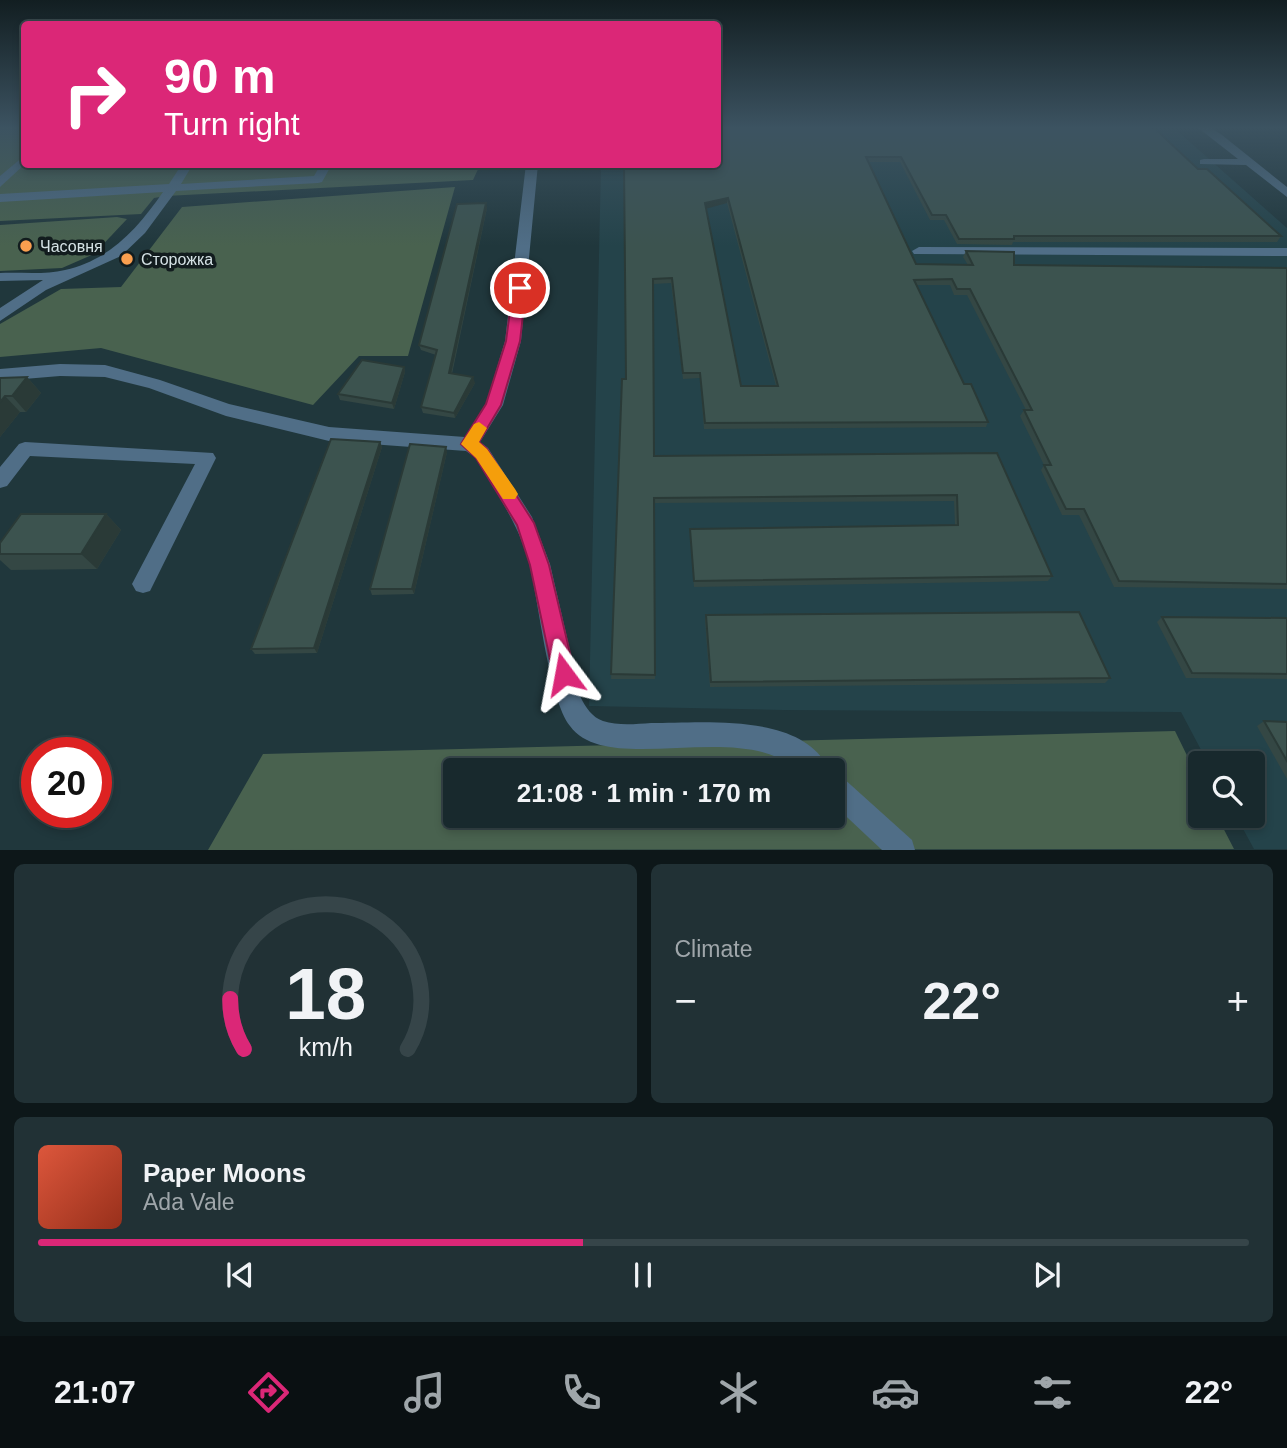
<!DOCTYPE html>
<html lang="en">
<head>
<meta charset="utf-8">
<style>
	:root { --surface:#18292d; --page:#213135; --text:#f1f3f6; --muted:#9fa6aa; --line:#364549; --accent:#db2777 }
	body { margin:0; font-family:Arial,sans-serif; background:var(--page); color:var(--text); height:100vh; display:flex; flex-direction:column; font-size:26px; white-space:nowrap }
	* { box-sizing:border-box; margin:0 }
	p { font-size:23px; color:var(--muted) }
	.icon { flex:none; width:38px; height:38px; fill:none; stroke:currentColor; stroke-width:2; stroke-linecap:round; stroke-linejoin:round }
	.map { position:relative; height:850px; overflow:hidden }
	.panel { display:flex; flex-direction:column; gap:14px; padding:14px; background:#0d1719; flex:1 }
	.panel>* { flex:none }
	.hud { position:absolute; left:21px; top:21px; width:700px; height:147px; border-radius:7px; box-shadow:0 4px 10px #0003,0 0 0 2px var(--line); background:#db2777; color:#fff; overflow:hidden }
	.fabs { position:absolute; left:1188px; top:751px; display:grid; gap:14px }
	.fabs a { display:grid; place-items:center; width:77px; height:77px; border-radius:7px; background:var(--surface); box-shadow:0 4px 10px #0003,0 0 0 2px var(--line); font-size:35px }
	.speed { position:absolute; left:21px; top:737px; display:flex; gap:14px; font-size:35px; font-weight:700; text-align:center }
	.speed>* { display:grid; place-content:center; width:91px; height:91px; border-radius:50%; background:var(--surface); box-shadow:0 4px 10px #0003,0 0 0 2px var(--line); line-height:1 }
	.speed .limit { border:10px solid #d22; background:#fff; color:#111 }
	.pin { position:absolute; display:grid; place-items:center; width:60px; height:60px; color:#fff; margin:-30px; border:4px solid #fff; border-radius:50%; box-shadow:0 2px 7px #0007 }
	.me { position:absolute; width:77px; margin:-38px; rotate:347deg; stroke-linejoin:round; filter:drop-shadow(0 0 5px #0008) }
	.turn { display:flex; align-items:center; gap:24px; height:147px; padding:0 28px; font-size:32px }
	.turn .icon { width:91px; height:91px; stroke-width:2.5 }
	.turn b { display:block; font-size:49px; line-height:60px }
	.big { font-size:52px; font-weight:800; line-height:1.1 }
	.panel .tile { flex:1; display:flex; flex-direction:column; justify-content:center; gap:10px; min-width:0; padding:0 24px; border-radius:10px; background:var(--page) }
	.panel .dial { align-items:center; gap:0 }
	.dial svg { height:182px; overflow:visible; fill:none; stroke:var(--line); stroke-width:7; stroke-linecap:round; text-anchor:middle }
	.dial text { fill:var(--text); stroke:none }
	.song { display:flex; align-items:center; gap:21px }
	.cover { width:84px; height:84px; border-radius:10px; background:linear-gradient(135deg,hsl(10 70% 55%),hsl(10 70% 35%)) }
	.played { height:7px; border-radius:4px; background:linear-gradient(90deg,var(--accent) 45%,var(--line) 45%) }
	.keys { display:flex; justify-content:space-around; direction:ltr }
	.heat { display:flex; justify-content:space-between; align-items:center; font-size:38px; direction:ltr }
	.panel .tiles { flex:1; display:grid; gap:14px; grid-template-columns:1fr 1fr }
	.tile:last-child { grid-column:span 2 }
	.trip { position:absolute; left:443px; top:758px; width:402px; height:70px; border-radius:7px; background:var(--surface); box-shadow:0 4px 10px #0003,0 0 0 2px var(--line); font-weight:800; line-height:70px; text-align:center }
	.tab-bar { display:flex; height:112px; justify-content:space-around; align-items:center; background:#0a1012; color:var(--muted) }
	.tab-bar .icon { width:49px; height:49px }
	.tab-bar .selected { color:var(--accent) }
	.tab-bar b { font-size:32px; color:var(--text) }
	.map>svg:first-child { display:block }
	.built { fill:#24434a }
	.green { fill:#49624f; fill-rule:evenodd }
	.lines { fill:none; stroke-linecap:round; stroke-linejoin:round }
	.minor { fill:#506e87; fill-rule:evenodd }
	.wall { fill:#344744; fill-rule:evenodd }
	.shaded-wall { fill:#2a3a37 }
	.building { fill:#3c534f; stroke:#2a3a37; stroke-width:2; fill-rule:evenodd }
	.route { fill:#db2777; stroke:#8e194d; stroke-width:2 }
	.slow { fill:#f59e0b }
	.poi-dot { fill:#fa9f4f; stroke:#121c1e; stroke-width:2.5 }
	.labels { text-anchor:middle; stroke-width:7; stroke-linejoin:round; paint-order:stroke }
	.far-poi-label { font-size:16px; fill:#d5e2e5; stroke:#121c1e; text-anchor:start }
</style>
</head>
<body>
<div class="map">
<svg width="1287" height="850" viewBox="0 0 1287 850">
	<rect width="100%" height="100%" fill="#20373c"/>
	<polygon class="built" points="718,127 1173,127 1287,228 1287,849 1254,849 1236,816 1253,816 1253,763 1208,763 1181,712 783,710 589,706 601,165 718,164"/>
	<g class="green">
		<polygon points="0,127 24,127 24,164 480,165 473,180 166,196 154,198 141,214 0,221"/>
		<polygon points="455,187 408,356 359,356 313,405 101,348 0,357 0,324 61,289 121,287 182,207"/>
		<polygon points="117,217 127,219 94,254 62,268 0,271 0,225"/>
		<path d="M1175 731 1200 782V816H1217L1234 849 208 850 263 754ZM455 770H833V816H455Z"/>
	</g>
	<g class="lines">
		<g class="minor">
			<polygon points="1197,127 1210,127 1222,135 1287,187 1287,197 1246,165 1200,164 1200,160 1204,159 1238,159"/>
			<polygon points="24,156 25,164 0,187 0,176"/>
			<path d="M182 164H193L181 184 314 176 321 164H332L322 182 318 183 176 191 145 233 121 256 46 290 0 321V308L43 280 0 281V273C20 272 45 275 65 270 110 260 138 228 163 192L0 202V194L169 184Z"/>
			<path d="M526 164H538L521 341 503 405 480 442 488 448 532 517 550 564 581 698C586 708 592 717 603 721 618 726 636 724 651 723 702 723 804 712 829 770H797C741 718 608 778 570 726 549 699 539 604 530 567 521 527 496 493 476 458L466 451 329 441 226 416 149 388 105 377 60 376 0 381V369L60 364 105 365 160 380 229 404 329 427 465 437 486 404 505 341Z"/>
			<polygon points="919,247 1287,248 1287,256 914,254 912,251"/>
			<polygon points="25,442 213,453 216,458 150,591 143,593 136,591 132,584 195,464 30,456 7,486 0,488 0,467 19,444"/>
			<polygon points="833,773 842,777 912,840 915,850 882,850 833,804"/>
		</g>
	</g>
	<g class="wall">
		<path d="M718 127 1198 169 1281 236 1277 242H1013L1012 245 957 244 944 220H930L900 162H869L916 264 968 265 963 257 966 251 1014 265 1287 268V589L1114 587 1079 515H1062L1041 470 1044 465 1020 416 1024 410H1026L967 295H954L950 285H917L964 384 988 422 986 427 704 429 700 378 683 379 671 283 653 284 654 456 997 453 1052 576 1048 581 694 587 690 529 955 525 954 501 654 503 655 679H611L626 379 624 164ZM727 203 776 386H741L706 208Z"/>
		<polygon points="487,208 452,374 475,383 455,418 423,413 421,407 436,355 421,350 419,345"/>
		<polygon points="404,367 405,372 394,409 340,400 338,394"/>
		<polygon points="27,377 41,393 26,412 20,412 0,437 0,378"/>
		<polygon points="380,442 382,447 317,653 255,654 251,649"/>
		<polygon points="447,452 414,594 372,595 370,589"/>
		<polygon points="106,514 121,530 97,569 11,570 0,560 0,543"/>
		<polygon points="706,615 1110,678 1105,683 710,687 705,620"/>
		<polygon points="1162,617 1287,618 1287,679 1186,678 1157,622"/>
		<polygon points="1264,721 1287,722 1287,779 1257,726"/>
	</g>
	<g class="shaded-wall">
		<polygon points="728,198 727,203 705,209 705,203"/>
		<polygon points="486,203 487,208 450,379 449,373"/>
		<polygon points="404,367 405,372 394,409 392,403"/>
		<polygon points="27,377 41,393 26,412 12,396"/>
		<polygon points="473,377 475,383 455,418 454,413"/>
		<polygon points="5,396 20,412 0,437 0,402"/>
		<polygon points="380,442 382,447 317,653 314,648"/>
		<polygon points="446,447 447,452 414,594 412,589"/>
		<polygon points="106,514 121,530 97,569 81,554"/>
	</g>
	<g class="building">
		<path d="M718 127H1153L1198 169H1207L1281 236H1014V239H959L946 215H932L901 157H866L916 264 973 265 966 251 1014 252V265L1287 268V584L1119 581 1084 509H1066L1044 465H1051L1024 410H1032L970 289H957L952 279 914 280 964 384H971L988 422 705 423 700 373H683L672 278 653 279 654 456 997 453 1052 576 694 581 690 529 958 525 957 495 654 498 655 675 611 674 622 379H626L624 164H718ZM728 198 778 386H741L705 203Z"/>
		<polygon points="486,203 449,373 473,377 454,413 421,407 437,350 419,345 457,204"/>
		<polygon points="362,360 404,367 392,403 338,394"/>
		<polygon points="27,377 12,396 5,396 0,402 0,378"/>
		<polygon points="331,439 380,442 314,648 251,649"/>
		<polygon points="410,444 446,447 412,589 370,589"/>
		<polygon points="21,514 106,514 81,554 0,554 0,543"/>
		<polygon points="1079,612 1110,678 711,682 706,615"/>
		<polygon points="1162,617 1287,618 1287,674 1192,673"/>
		<polygon points="1264,721 1287,722 1287,761"/>
	</g>
	<linearGradient id="sky" x2="0" y2="1"><stop stop-color="#121e21"/><stop offset="0.52" stop-color="#3c5361"/><stop offset="1" stop-color="#3c5361" stop-opacity="0"/></linearGradient>
	<rect width="1287" height="246" fill="url(#sky)"/>
	<polygon class="route" points="520,284 526,288 520,341 501,405 479,442 487,449 534,523 549,565 575,674 571,681 564,684 557,681 553,674 530,565 517,525 476,458 461,444 486,404 506,341 513,288"/>
	<polygon class="slow" points="479,422 487,428 479,442 487,449 515,489 518,494 515,499 503,499 476,458 461,444 474,424"/>
	<g class="poi-dot">
		<circle cx="26" cy="246" r="7"/>
		<circle cx="127" cy="259" r="7"/>
	</g>
	<g class="labels">
		<g class="far-poi-label">
			<text x="40" y="252">Часовня</text>
			<text x="141" y="265">Сторожка</text>
		</g>
	</g>
</svg>
<div class="fabs">
<a><svg class="icon" aria-label="search" viewBox="0 0 24 24"><circle cx="10" cy="10" r="6"/><path d="M15 15l6 6"/></svg></a>
</div>
<div class="speed"><div class="limit">20</div></div>
<div class="pin" style="left:520px;top:288px;background:#d93025"><svg class="icon" aria-label="arrive" viewBox="0 0 24 24"><path d="M6 21V4h12l-3 4 3 4H6"/></svg></div>
<svg class="me" style="left:564px;top:674px" viewBox="-20 -20 40 40"><path d="M0-17L14 15 0 8-14 15z" fill="#db2777" stroke="#fff" stroke-width="4"/></svg>
<div class="trip">21:08 · 1 min · 170 m</div>
<div class="hud">
<div class="turn"><svg class="icon" aria-label="right" viewBox="0 0 24 24"><path d="M7 20v-9h11M14 6l5 5-5 5"/></svg><div><b>90 m</b>Turn right</div></div>
</div>
</div>
<section class="panel">
<div class="tiles">
<div class="tile dial"><svg viewBox="0 0 100 80">
<path d="M14 69A42 42 0 1 1 86 69"/>
<path d="M14 69A42 42 0 0 1 8 47" stroke="#db2777"/>
<text x="50" y="56" font-size="32" font-weight="700">18</text>
<text x="50" y="72" font-size="11">km/h</text>
</svg></div>
<div class="tile"><p>Climate</p>
<div class="heat"><a>−</a><b class="big">22°</b><a>+</a></div>
</div>
<div class="tile">
<div class="song"><i class="cover"></i><div><b>Paper Moons</b><p>Ada Vale</p></div></div>
<div class="played"></div>
<div class="keys"><svg class="icon" aria-label="previous" viewBox="0 0 24 24"><path d="M18 5L8 12l10 7zM5 5v14"/></svg><svg class="icon" aria-label="pause" viewBox="0 0 24 24"><path d="M8 5v14M16 5v14"/></svg><svg class="icon" aria-label="next" viewBox="0 0 24 24"><path d="M6 5l10 7-10 7zM19 5v14"/></svg></div>
</div>
</div>
</section>
<nav class="tab-bar">
<b>21:07</b>
<svg class="icon selected" aria-label="directions" viewBox="0 0 24 24"><path d="M12 3l9 9-9 9-9-9zM9 14v-3h6M13 9l2 2-2 2"/></svg>
<svg class="icon" aria-label="music" viewBox="0 0 24 24"><path d="M9 18V5l10-2v13"/><circle cx="6" cy="18" r="3"/><circle cx="16" cy="16" r="3"/></svg>
<svg class="icon" aria-label="phone" viewBox="0 0 24 24"><path d="M5 4h4l2 5-3 2q2 4 5 5l2-3 5 2v4C11 20 4 13 5 4z"/></svg>
<svg class="icon" aria-label="climate" viewBox="0 0 24 24"><path d="M12 3v18M4 7l16 10M4 17L20 7"/></svg>
<svg class="icon" aria-label="car" viewBox="0 0 24 24"><path d="M5 17H2v-5l4-1 3-4h7l3 4 3 1v5h-3M9 17h6M6 11h13"/><circle cx="7" cy="17" r="2"/><circle cx="17" cy="17" r="2"/></svg>
<svg class="icon" aria-label="filters" viewBox="0 0 24 24"><path d="M4 7h16M4 17h16"/><circle cx="9" cy="7" r="2"/><circle cx="15" cy="17" r="2"/></svg>
<b>22°</b>
</nav>
</body>
</html>
